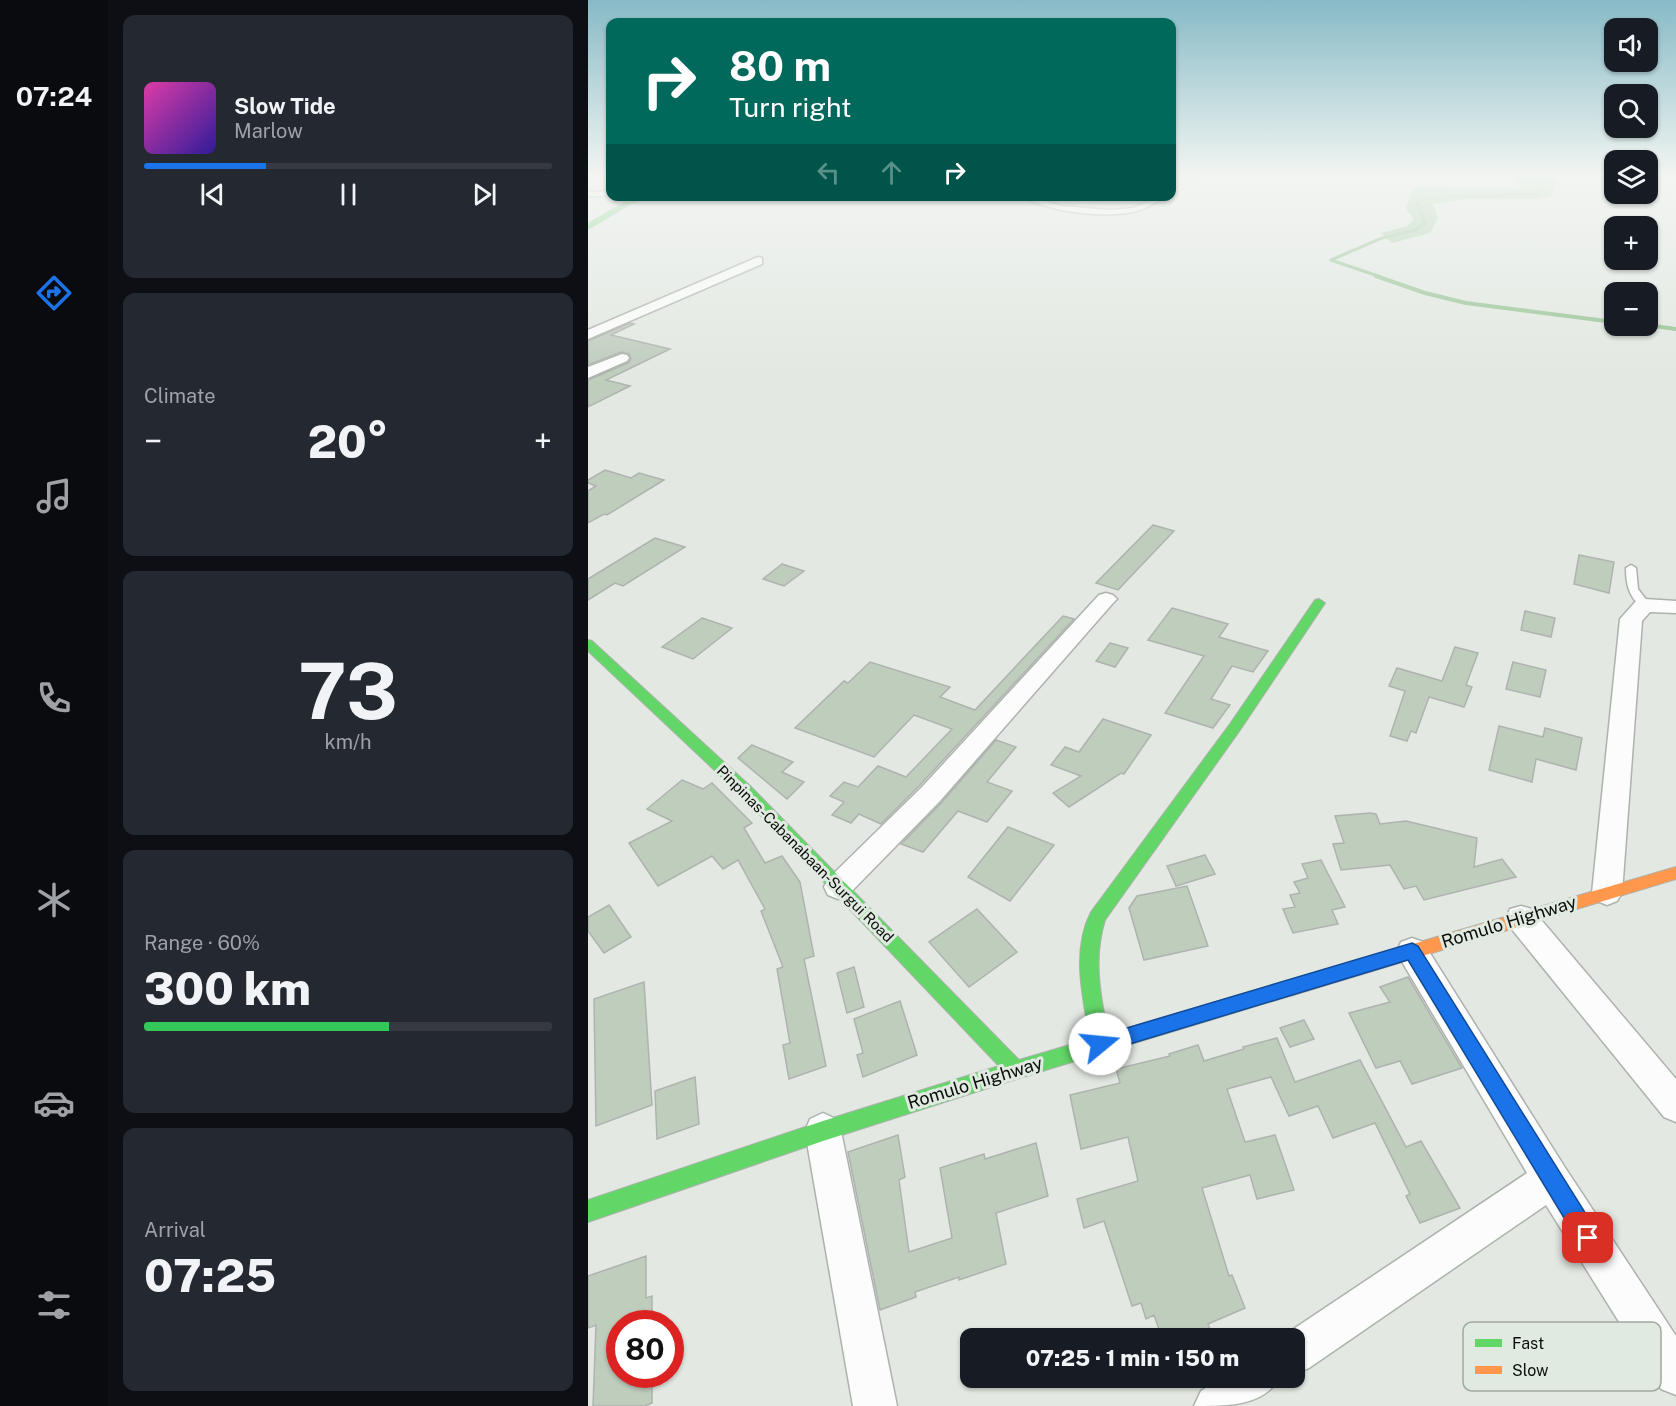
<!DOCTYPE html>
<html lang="en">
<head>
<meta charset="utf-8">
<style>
	:root { --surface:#171b24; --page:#242831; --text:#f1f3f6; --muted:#9ea1a6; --line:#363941; --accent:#1a73e8 }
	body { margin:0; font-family:"Public Sans",sans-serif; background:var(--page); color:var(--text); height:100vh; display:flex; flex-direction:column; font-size:22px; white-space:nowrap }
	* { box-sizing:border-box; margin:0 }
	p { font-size:20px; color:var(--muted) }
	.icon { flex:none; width:33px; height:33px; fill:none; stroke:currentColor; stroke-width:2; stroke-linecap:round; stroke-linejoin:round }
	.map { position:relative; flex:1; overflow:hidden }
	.panel { display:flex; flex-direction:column; gap:15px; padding:15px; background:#0d0f14; width:480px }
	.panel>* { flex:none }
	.guide { position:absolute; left:18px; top:18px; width:570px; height:183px; border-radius:12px; box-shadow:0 2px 4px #0004; background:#00695c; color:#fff; overflow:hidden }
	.controls { position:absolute; left:1016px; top:18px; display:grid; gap:12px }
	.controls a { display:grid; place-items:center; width:54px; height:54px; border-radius:12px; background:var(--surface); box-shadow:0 2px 4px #0004; font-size:30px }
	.speed { position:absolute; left:18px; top:1310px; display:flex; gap:12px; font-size:30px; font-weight:700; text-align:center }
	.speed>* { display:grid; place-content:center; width:78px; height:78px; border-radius:50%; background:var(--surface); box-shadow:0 2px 4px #0004; line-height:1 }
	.speed .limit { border:9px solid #d22; background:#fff; color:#111 }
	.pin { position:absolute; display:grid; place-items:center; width:51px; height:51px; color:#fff; margin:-26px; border-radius:12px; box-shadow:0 3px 9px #0006 }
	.me { position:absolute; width:66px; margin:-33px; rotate:73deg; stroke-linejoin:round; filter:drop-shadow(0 0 4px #0008) }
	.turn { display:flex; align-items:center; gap:21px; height:126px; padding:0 24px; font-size:27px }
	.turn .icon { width:78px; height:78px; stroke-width:2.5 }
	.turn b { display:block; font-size:42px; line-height:51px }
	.lanes { display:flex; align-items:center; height:57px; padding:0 24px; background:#0003; justify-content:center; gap:30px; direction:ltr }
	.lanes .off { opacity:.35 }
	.big { font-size:45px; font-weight:800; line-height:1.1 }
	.panel .widget { flex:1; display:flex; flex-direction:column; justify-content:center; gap:9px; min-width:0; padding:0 21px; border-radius:12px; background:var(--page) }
	.panel .dial { align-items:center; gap:0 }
	.dial b { font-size:78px; line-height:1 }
	.song { display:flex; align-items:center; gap:18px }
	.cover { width:72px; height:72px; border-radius:9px; background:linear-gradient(135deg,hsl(320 70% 55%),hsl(250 70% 35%)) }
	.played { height:6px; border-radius:3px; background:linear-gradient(90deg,var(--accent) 30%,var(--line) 30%) }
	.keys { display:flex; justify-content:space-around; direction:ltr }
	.heat { display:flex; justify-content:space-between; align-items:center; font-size:33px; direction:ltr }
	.charge { height:9px; border-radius:4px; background:linear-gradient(90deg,#34c759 60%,var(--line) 0) }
	.trip { position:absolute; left:372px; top:1328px; width:345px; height:60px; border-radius:12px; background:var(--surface); box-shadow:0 2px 4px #0004; font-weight:800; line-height:60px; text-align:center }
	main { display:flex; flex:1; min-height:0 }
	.tabs { display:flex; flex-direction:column; width:108px; justify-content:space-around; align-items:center; background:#090b0e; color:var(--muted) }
	.tabs .icon { width:42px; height:42px }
	.tabs .current { color:var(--accent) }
	.tabs b { font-size:27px; color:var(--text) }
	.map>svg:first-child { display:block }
	.forest { fill:#aacfa8 }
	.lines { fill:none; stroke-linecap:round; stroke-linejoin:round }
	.stream-far1 { stroke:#95c292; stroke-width:3 }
	.stream { stroke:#95c292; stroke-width:4 }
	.building { fill:#bfcdbd; stroke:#afb3af; stroke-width:1.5 }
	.lane-casing { stroke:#aeb2ae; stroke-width:3 }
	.street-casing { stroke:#aeb2ae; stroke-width:3 }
	.fast-casing { stroke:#aeb2ae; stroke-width:2 }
	.slow-casing { stroke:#aeb2ae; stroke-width:2 }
	.lane { fill:#fbfcfb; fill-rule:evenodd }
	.street { fill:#fbfcfb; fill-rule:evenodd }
	.fast { fill:#63d668; fill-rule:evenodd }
	.slow { fill:#ff974d; fill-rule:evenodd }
	.route { fill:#1a73e8; stroke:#114b97; stroke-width:1.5 }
	.labels { text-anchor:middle; stroke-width:6; stroke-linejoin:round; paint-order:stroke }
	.street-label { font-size:15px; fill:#0c0f0c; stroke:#e1eae0 }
	.near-street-label { font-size:18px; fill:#0c0f0c; stroke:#e1eae0 }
	.key { fill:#e1eae0; stroke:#a1a8a0; stroke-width:1.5 }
	.key-label { font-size:16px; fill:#0c0f0c }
</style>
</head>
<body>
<main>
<nav class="tabs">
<b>07:24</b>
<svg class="icon current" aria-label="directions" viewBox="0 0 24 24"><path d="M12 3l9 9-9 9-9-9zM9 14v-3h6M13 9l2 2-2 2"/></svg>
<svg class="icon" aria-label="music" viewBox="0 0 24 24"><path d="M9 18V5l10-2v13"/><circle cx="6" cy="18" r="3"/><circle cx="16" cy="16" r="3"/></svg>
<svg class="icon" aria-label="phone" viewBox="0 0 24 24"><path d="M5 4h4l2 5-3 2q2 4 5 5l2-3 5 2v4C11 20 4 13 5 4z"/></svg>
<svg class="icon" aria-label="climate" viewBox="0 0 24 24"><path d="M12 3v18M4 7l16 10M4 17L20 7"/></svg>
<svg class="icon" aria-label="car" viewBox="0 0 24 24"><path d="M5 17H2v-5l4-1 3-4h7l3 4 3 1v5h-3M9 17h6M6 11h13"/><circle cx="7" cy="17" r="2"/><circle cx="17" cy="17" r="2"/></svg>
<svg class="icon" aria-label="filters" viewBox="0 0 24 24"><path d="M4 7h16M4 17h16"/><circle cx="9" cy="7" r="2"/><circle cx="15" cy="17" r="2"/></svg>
</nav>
<section class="panel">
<div class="widget">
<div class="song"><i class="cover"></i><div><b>Slow Tide</b><p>Marlow</p></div></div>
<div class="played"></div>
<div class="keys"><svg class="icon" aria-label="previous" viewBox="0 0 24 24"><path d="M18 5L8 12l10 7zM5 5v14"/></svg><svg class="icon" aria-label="pause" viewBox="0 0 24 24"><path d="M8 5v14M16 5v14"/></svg><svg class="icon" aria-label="next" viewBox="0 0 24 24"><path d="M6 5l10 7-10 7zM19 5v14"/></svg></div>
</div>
<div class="widget"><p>Climate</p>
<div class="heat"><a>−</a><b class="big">20°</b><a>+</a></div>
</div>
<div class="widget dial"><b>73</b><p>km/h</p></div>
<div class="widget"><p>Range · 60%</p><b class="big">300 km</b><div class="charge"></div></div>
<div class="widget"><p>Arrival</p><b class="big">07:25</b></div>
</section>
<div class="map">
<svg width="1088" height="1406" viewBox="0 0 1088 1406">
	<rect width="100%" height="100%" fill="#e3e8e2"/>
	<polygon class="forest" points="923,176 972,177 963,196 952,199 879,199 845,204 850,218 842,233 804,243 793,233 819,226 826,219 818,209 822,196 828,187 935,189"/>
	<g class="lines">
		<polyline class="stream-far1" points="793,277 743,260 794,238 827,230 837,223 829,203 837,198 952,194 948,183 941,176"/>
		<g class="stream">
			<polyline points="788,276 837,293 878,303 1026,322"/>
			<polyline points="1059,325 1088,329"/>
		</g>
	</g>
	<g class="building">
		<polygon points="42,323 46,324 23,335 82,349 18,380 42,386 0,407 0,380 40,363 43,359 41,354 33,352 0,365 0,341"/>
		<polygon points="17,470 43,478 51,473 76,480 19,515 16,514 0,523 0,491 8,486 0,483 0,480"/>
		<polygon points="565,525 586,531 530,590 508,583"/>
		<polygon points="67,538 97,547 35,586 27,583 0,600 0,579"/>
		<polygon points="991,555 1026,562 1021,593 986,584"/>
		<polygon points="194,564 216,571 196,586 175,579"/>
		<polygon points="584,608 640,624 631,637 680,651 665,672 644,666 623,699 642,705 625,728 577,713 616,656 560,640"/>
		<polygon points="937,611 967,618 963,637 933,630"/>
		<polygon points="475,616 486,619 332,785 293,824 271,814 263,823 244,815 256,802 242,796 256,782 270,787 290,766 318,777 364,729 326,715 286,757 207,728 256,681 260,683 282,662 362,687 352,697 387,710"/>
		<polygon points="114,618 144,628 105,659 74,647"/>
		<polygon points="522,643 540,648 527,667 508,661"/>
		<polygon points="867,647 890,653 878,685 884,687 876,707 841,697 828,733 823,731 819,741 802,736 817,691 801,686 809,668 854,681"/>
		<polygon points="925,662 958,670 952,697 918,689"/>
		<polygon points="515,719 563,735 536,774 533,773 481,807 465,793 493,776 463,765 477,747 491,752"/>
		<polygon points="911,726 955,737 957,728 994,738 988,770 948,759 944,782 901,770"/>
		<polygon points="408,740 428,747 399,782 424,791 399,822 370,811 335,852 313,844 354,802"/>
		<polygon points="164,745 205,762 194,772 216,782 199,799 150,758"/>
		<polygon points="94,780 115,789 124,783 164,823 156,828 177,863 194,856 212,882 226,956 216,959 238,1066 201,1079 195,1045 202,1043 189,969 195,967 173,911 177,909 150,860 135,869 124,856 70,886 41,843 84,821 59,809"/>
		<polygon points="782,813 788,814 792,824 818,821 889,838 886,867 914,859 928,877 836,900 828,886 816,889 802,865 753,870 745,844 756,843 747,816"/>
		<polygon points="420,827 466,845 422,901 380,877"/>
		<polygon points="617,855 627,874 588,886 579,866"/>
		<polygon points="733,860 757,907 744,910 750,924 705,933 695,909 707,907 702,895 712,893 706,882 720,878 714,864"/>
		<polygon points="599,886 620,946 556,960 541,908 549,896"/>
		<polygon points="21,905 43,937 16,953 0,931 0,917"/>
		<polygon points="389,909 429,952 381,987 341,942"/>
		<polygon points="266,967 276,1007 259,1013 249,973"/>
		<polygon points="820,977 874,1068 824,1084 812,1061 788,1068 761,1013 802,1002 792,987"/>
		<polygon points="56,982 64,1105 8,1126 6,999"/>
		<polygon points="312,1001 329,1055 275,1077 269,1055 275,1053 266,1019"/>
		<polygon points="716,1020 726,1039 702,1047 692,1028"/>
		<polygon points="689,1038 707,1082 772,1060 818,1147 833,1141 872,1208 832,1223 818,1196 822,1194 787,1123 745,1138 730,1106 701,1116 683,1077 639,1089 657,1142 687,1135 706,1190 669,1199 662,1175 614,1188 641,1276 644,1275 657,1308 620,1324 625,1338 574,1338 566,1315 558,1319 553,1303 544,1306 516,1221 496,1228 489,1199 550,1181 540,1137 493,1149 482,1095 532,1083 528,1069 582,1056 581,1054 610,1045 616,1061 656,1049 655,1047"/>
		<polygon points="107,1077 111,1124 69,1139 67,1091"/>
		<polygon points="310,1135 317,1177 311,1180 321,1252 364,1238 352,1168 396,1154 397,1159 448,1143 460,1196 408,1213 418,1264 371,1280 371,1277 327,1292 328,1297 292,1310 260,1152"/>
		<polygon points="58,1256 58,1298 64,1296 64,1323 32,1323 32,1374 64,1374 64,1403 57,1406 5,1406 8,1325 0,1328 0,1276"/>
	</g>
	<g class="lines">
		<g class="lane-casing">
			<g id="lane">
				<polygon points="7,176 12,176 0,182 0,179"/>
				<polygon points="615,176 620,176 584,194 584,191"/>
				<polygon points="22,189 22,193 15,196 0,196 0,192 14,192"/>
				<path d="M434 196H441L473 206 523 210 545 208 571 196H578C569 202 559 208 549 211 520 219 459 212 434 196Z"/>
				<path d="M1043 565 1048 568 1050 589 1062 605 1061 607H1053C1041 596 1038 585 1038 568Z"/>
			</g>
		</g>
		<g class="street-casing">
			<g id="street">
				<polygon points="170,257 174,258 174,264 0,339 0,330"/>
				<polygon points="34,354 39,355 41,358 39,361 0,378 0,367"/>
				<polygon points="518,593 525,595 529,599 525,603 352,801 260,895 250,899 240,895 236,887 240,879 334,787 511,595"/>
				<polygon points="1057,599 1088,601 1088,613 1062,612 1054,621 1034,893 1029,901 1019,905 1009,901 1004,893 1032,619 1049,600"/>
				<polygon points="933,906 944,909 1088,1079 1088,1122 1076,1117 922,927 918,918 922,909"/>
				<polygon points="824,938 835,942 976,1166 1088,1336 1088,1395 1073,1389 958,1205 721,1368 706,1374 706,1338 692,1338 939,1173 813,960 809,951 813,942"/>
				<polygon points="235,1113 248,1119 253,1131 309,1406 265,1406 217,1131 222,1119"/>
				<path d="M634 1377H692C676 1406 642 1406 606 1406L613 1391Z"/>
			</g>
		</g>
		<g class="fast-casing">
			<g id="fast">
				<polygon points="48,196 56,196 0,229 0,224"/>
				<path d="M731 599 737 603 652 730 517 920C505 958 512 995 520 1034L702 980 708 982 711 988 708 994 428 1079 235 1141 0 1222V1200L235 1121 411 1066 153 795 0 651V640L4 641 163 787 431 1060 502 1039C495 998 483 951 503 912L642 724 727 600Z"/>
			</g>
		</g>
		<g class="slow-casing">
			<polygon id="slow" points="1088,867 1088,879 702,996 696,994 693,988 696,982 702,980"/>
		</g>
		<use href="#lane" class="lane"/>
		<use href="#street" class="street"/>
		<use href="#fast" class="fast"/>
		<use href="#slow" class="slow"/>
	</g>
	<linearGradient id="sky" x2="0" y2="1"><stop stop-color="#87bac6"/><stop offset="0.47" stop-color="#f2f5f2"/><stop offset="1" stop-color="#f2f5f2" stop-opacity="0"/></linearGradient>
	<rect width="1088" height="373" fill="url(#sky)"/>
	<polygon class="route" points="824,943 830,946 1008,1230 1011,1238 1008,1246 1000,1249 993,1246 820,960 512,1053 506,1050 503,1044 506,1038 512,1036"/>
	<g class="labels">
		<g class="street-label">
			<text transform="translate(217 854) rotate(45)" y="5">Pinpinas-Cabanabaan-Surgui Road</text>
		</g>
		<g class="near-street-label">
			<text transform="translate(921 922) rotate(-17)" y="6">Romulo Highway</text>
			<text transform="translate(387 1083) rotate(-17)" y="6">Romulo Highway</text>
		</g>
	</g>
	<rect x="875" y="1322" width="198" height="69" rx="9" class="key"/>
	<rect x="887" y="1339" width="27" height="8" fill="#63d668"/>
	<rect x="887" y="1366" width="27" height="8" fill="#ff974d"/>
	<g class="key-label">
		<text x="924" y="1349">Fast</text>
		<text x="924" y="1376">Slow</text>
	</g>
</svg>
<div class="controls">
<a><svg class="icon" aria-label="sound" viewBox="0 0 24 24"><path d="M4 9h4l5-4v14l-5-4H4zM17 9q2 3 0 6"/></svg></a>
<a><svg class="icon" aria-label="search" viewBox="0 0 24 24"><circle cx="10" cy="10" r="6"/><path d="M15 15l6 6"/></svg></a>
<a><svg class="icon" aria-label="layers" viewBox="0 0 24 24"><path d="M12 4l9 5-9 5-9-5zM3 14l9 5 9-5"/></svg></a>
<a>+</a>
<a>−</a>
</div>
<div class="speed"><div class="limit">80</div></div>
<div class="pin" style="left:1000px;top:1238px;background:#d93025"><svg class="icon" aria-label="arrive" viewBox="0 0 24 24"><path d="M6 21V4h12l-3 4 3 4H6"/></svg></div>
<svg class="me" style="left:512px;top:1044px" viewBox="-20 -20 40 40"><circle r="19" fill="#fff"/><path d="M0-13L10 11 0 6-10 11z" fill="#1a73e8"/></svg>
<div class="trip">07:25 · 1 min · 150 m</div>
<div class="guide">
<div class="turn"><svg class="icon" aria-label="right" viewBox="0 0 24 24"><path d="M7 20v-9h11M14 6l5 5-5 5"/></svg><div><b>80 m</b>Turn right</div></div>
<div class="lanes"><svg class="icon off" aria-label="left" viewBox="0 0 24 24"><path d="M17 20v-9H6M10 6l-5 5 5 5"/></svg><svg class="icon off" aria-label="ahead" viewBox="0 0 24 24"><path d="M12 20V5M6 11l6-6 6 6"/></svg><svg class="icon" aria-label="right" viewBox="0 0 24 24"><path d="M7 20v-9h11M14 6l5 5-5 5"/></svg></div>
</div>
</div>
</main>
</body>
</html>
